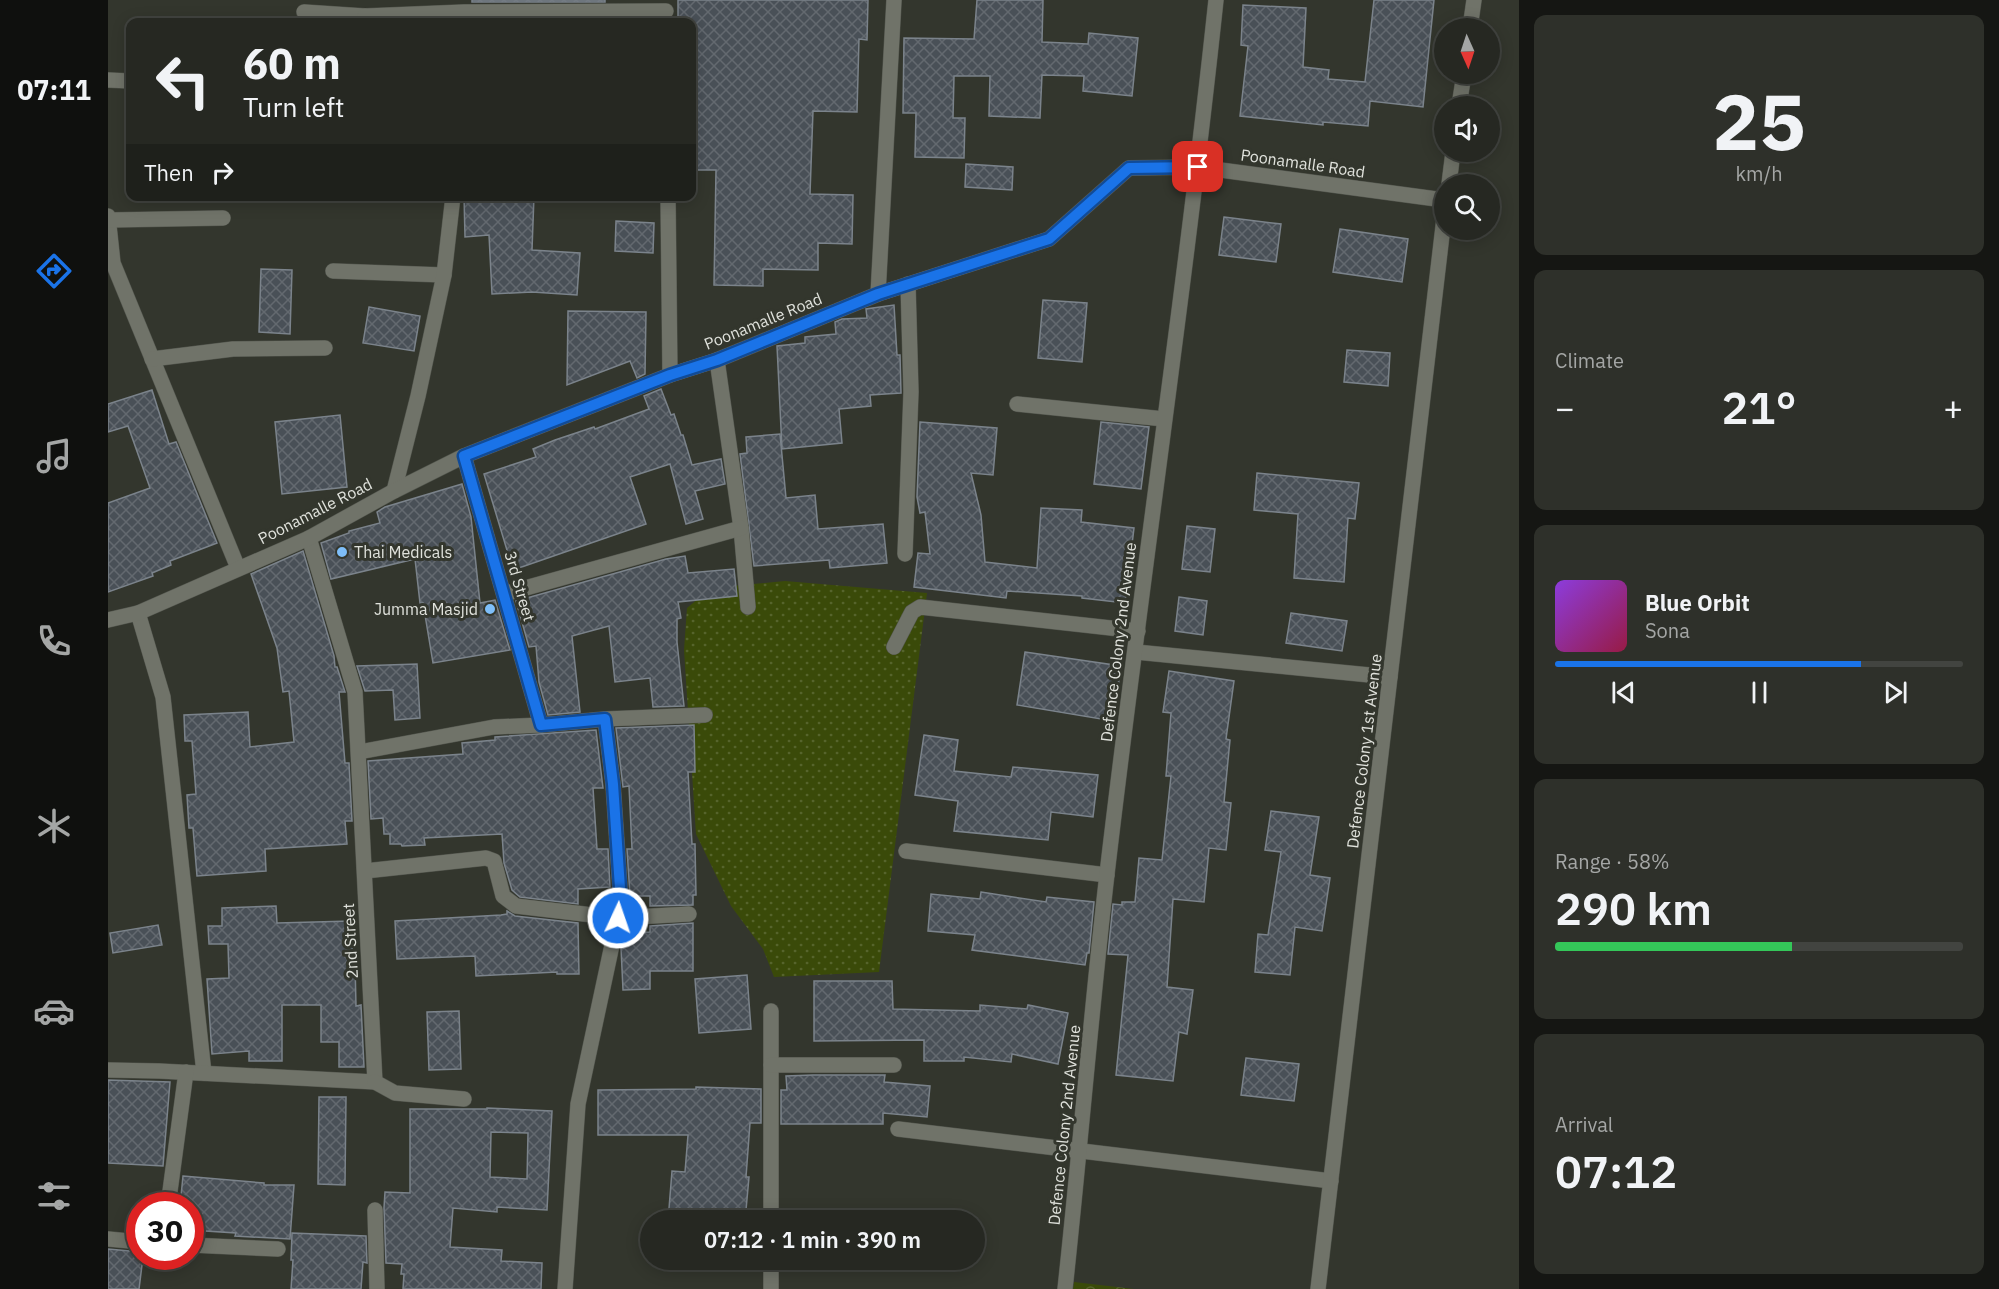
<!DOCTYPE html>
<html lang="en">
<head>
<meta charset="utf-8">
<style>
	:root { --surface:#262822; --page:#2e302a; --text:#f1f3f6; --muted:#a4a6a5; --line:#424440; --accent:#1a73e8 }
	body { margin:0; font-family:"IBM Plex Sans",sans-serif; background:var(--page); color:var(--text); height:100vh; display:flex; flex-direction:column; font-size:22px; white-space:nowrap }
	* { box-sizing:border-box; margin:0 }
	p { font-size:20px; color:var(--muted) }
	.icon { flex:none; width:33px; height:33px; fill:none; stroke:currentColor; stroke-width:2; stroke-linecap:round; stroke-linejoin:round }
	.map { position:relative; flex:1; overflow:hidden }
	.sheet { display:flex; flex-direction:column; gap:15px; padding:15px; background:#151613; width:480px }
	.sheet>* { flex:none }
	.banner { position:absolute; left:18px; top:18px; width:570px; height:183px; border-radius:12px; box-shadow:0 3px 15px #0003,0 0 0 2px var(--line); background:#262822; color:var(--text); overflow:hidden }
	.needle { width:39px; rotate:177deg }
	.buttons { position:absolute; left:1326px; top:18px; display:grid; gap:12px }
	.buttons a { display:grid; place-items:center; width:66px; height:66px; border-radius:50%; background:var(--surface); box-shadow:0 3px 15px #0003,0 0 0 2px var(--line); font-size:30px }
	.speed { position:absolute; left:18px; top:1192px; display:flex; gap:12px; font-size:30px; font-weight:700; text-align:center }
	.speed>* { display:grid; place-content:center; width:78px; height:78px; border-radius:50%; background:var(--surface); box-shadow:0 3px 15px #0003,0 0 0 2px var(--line); line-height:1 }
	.speed .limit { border:9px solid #d22; background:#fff; color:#111 }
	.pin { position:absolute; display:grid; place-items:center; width:51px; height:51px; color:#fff; margin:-26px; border-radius:12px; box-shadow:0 3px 9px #0006 }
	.me { position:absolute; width:66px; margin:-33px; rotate:3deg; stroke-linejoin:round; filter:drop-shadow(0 0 4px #0008) }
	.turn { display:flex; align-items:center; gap:21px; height:126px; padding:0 18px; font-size:27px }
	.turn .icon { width:78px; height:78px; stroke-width:2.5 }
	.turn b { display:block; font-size:42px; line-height:51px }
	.then { display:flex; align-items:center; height:57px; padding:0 18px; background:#0003; gap:12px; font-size:22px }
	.big { font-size:45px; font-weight:600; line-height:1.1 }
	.sheet .widget { flex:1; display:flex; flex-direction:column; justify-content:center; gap:9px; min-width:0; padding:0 21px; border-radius:12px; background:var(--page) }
	.sheet .dial { align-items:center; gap:0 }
	.dial b { font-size:78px; line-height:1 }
	.song { display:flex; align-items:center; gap:18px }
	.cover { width:72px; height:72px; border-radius:9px; background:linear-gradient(135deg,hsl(270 70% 55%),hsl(340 70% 35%)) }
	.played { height:6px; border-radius:3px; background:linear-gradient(90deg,var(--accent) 75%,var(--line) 75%) }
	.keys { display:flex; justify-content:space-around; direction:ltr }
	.heat { display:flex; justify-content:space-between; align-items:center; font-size:33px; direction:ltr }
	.charge { height:9px; border-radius:4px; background:linear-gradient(90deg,#34c759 58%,var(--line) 0) }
	.trip { position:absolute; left:532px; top:1210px; width:345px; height:60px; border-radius:30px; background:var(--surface); box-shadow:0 3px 15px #0003,0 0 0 2px var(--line); font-weight:600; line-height:60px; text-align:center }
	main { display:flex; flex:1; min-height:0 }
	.tabs { display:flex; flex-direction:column; width:108px; justify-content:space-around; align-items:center; background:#0f100e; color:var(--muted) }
	.tabs .icon { width:42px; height:42px }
	.tabs .selected { color:var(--accent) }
	.tabs b { font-size:27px; color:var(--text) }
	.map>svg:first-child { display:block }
	.grass { fill:url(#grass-dots) }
	.park { fill:url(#park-crowns) }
	.building { fill:url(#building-cross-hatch); stroke:#7b838b; stroke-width:1.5; fill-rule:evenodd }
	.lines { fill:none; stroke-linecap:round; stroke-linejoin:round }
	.minor-casing { stroke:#52554d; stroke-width:16 }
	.tertiary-casing { stroke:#52554d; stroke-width:16 }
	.minor { stroke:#707369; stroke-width:15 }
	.tertiary { stroke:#707369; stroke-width:15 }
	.route-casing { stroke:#114b97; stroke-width:15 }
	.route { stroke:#1a73e8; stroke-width:10 }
	.poi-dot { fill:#7ebef9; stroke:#33362d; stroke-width:2 }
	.labels { text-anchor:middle; stroke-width:6; stroke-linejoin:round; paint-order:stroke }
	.street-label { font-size:16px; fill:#e0e2dc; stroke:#33362d }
	.poi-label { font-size:16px; fill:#e0e2dc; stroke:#33362d; text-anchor:start }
</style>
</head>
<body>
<main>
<nav class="tabs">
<b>07:11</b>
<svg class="icon selected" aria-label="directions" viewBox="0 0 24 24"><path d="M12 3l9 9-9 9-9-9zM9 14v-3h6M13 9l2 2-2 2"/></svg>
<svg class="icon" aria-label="music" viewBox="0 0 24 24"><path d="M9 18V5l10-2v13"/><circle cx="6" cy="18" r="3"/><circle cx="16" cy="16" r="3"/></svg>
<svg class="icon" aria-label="phone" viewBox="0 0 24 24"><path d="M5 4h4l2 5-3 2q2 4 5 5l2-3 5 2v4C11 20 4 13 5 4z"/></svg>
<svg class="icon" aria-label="climate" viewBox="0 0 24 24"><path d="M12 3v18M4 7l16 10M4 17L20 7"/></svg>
<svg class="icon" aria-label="car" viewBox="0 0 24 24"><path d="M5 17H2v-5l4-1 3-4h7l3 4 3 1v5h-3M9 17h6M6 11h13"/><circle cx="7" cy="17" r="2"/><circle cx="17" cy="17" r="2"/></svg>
<svg class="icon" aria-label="filters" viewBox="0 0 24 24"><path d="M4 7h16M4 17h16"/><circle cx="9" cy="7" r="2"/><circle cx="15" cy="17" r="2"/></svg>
</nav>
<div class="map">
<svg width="1411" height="1289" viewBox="0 0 1411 1289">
	<defs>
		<pattern id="grass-dots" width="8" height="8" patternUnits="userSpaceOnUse" patternTransform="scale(1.5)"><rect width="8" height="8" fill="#3a4a09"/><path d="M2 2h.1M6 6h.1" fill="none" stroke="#56642c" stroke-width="1.8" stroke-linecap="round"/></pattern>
		<pattern id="park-crowns" width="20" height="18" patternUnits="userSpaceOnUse" patternTransform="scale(1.5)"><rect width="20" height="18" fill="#3a4a09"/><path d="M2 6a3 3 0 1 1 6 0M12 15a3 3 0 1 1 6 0" fill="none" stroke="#56642c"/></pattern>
		<pattern id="building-cross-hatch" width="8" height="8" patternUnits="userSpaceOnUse" patternTransform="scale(1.5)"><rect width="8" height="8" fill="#495057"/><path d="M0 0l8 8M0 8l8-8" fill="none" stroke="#63696f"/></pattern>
	</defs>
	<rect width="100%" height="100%" fill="#33362d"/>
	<polygon class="grass" points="677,581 819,593 771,972 666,977 655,949 623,906 588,834 576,650 579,608 603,588"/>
	<polygon class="park" points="966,1282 1026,1289 965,1289"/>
	<g class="building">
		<rect x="364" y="0" width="133" height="2"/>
		<polygon points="570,0 760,0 759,40 751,39 749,112 705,111 702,194 745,195 744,244 710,243 710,270 655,269 655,286 606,285 608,170 586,170 587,108 584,108 584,100 586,35 584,35 584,22 570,22"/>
		<polygon points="869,0 935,0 934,42 980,44 981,33 1030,38 1024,96 975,91 976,76 934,75 932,118 881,116 882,76 846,76 845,118 857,118 856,158 807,157 808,113 795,113 796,38 866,39"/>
		<polygon points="1266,0 1326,0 1315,107 1262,101 1260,126 1215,122 1215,125 1132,116 1140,46 1133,45 1135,5 1198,8 1195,67 1221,70 1220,79 1257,82"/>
		<polygon points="496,21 496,22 363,22"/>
		<polygon points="858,164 905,167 904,190 857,187"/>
		<polygon points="356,196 426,196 424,250 472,253 469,295 424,292 384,294 381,235 357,237"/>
		<polygon points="1116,217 1173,224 1168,262 1111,255"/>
		<polygon points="508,221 546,223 545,253 507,251"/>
		<polygon points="1232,229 1300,239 1294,282 1225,272"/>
		<polygon points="153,269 184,270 182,334 151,332"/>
		<polygon points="935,300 979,303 974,362 930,358"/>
		<polygon points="786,305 789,355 792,355 793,393 762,395 763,406 731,409 734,443 674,449 669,346 697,343 697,337 728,334 727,322 734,319 759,318 758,309"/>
		<polygon points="261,307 312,316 306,351 255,343"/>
		<polygon points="460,311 538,312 537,374 529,378 522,361 459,385"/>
		<polygon points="1239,350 1282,353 1280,386 1236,382"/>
		<polygon points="553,389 563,415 566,414 573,435 575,435 584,465 613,459 617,484 587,491 595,519 578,524 562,464 522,477 538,524 405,570 376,474 428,457 425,449 447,440 486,427 487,429 541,409 536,396"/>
		<polygon points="44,390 61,444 68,442 109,543 62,561 63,565 44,573 45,576 0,592 0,503 42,488 20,426 0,432 0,404"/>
		<polygon points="232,415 239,487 174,494 167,422"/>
		<polygon points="812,422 889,428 885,475 863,473 873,515 877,562 929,568 933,508 974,510 973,522 1026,528 1017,603 974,598 974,596 899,591 898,598 806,587 810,553 822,554 817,512 812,513 809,497"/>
		<polygon points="993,422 1041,427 1033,489 986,484"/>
		<polygon points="672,434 678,498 707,495 710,529 775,524 779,563 722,568 721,560 646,566 632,454 639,453 638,437"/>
		<polygon points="1149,473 1251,483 1247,519 1240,518 1236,582 1186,578 1190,514 1146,510"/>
		<polygon points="354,484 363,517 372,603 387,600 402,650 325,663 315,603 312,603 307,559 223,579 213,543 241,533 241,531 272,523 269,512 277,507"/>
		<polygon points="1079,526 1107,529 1102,572 1074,569"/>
		<polygon points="195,551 226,656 227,667 229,667 237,692 231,692 237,763 241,763 244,821 237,821 239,844 157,849 158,871 89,876 85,828 81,828 79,795 88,794 84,741 77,741 76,715 140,712 142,747 186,742 181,691 175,692 169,648 143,574"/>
		<polygon points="577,556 580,573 626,569 629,596 570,602 573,618 569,619 569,642 576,706 545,707 542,678 507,682 501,626 464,636 472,712 440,715 431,682 428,646 421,647 408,601 558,559"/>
		<polygon points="1071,597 1099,601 1095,635 1067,631"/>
		<polygon points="1183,613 1239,621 1234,651 1178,643"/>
		<polygon points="917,652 1013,666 1005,721 909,705"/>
		<polygon points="309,664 312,718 287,720 285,690 257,691 249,666"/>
		<polygon points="1061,671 1126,681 1118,739 1122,740 1116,802 1123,803 1118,850 1101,848 1096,902 1065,899 1059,987 1085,990 1079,1034 1071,1032 1065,1081 1008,1075 1020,955 1000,954 1005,904 1014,905 1014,902 1027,902 1031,858 1054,860 1063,776 1058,776 1063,713 1055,712"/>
		<polygon points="586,725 587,772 580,772 584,844 587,844 588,895 585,895 585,905 542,906 542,896 522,896 519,849 524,849 521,786 515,787 508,728"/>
		<polygon points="488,730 495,788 485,788 489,849 500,849 502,887 470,889 470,904 412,897 404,890 396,863 394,834 316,838 317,845 294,846 293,844 282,844 282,834 276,834 275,818 263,819 260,761 355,754 354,743 387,740 387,737"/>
		<polygon points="816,735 850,740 846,771 903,777 905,767 990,775 985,817 943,812 940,840 846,831 850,801 807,795"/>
		<polygon points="1163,811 1211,817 1202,875 1222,878 1214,931 1187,927 1182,975 1147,972 1150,934 1160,935 1173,852 1157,850"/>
		<polygon points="873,892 938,902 939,897 986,902 981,953 979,953 977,965 864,950 867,935 820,931 823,894 872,899"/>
		<polygon points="168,906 169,923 243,921 245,962 247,962 248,1006 253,1005 256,1067 231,1067 231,1042 213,1042 213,1005 174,1005 174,1061 141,1061 141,1051 104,1054 99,979 121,978 120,944 101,944 100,926 114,926 114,908"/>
		<polygon points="399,911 407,916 470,923 471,974 449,974 449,972 368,976 367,956 289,959 287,921 393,915 399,914"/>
		<polygon points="585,923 585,971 542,971 542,989 515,990 513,948 516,933 542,932 542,926"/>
		<polygon points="50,925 54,945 5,953 2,933"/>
		<polygon points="639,975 643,1029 591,1033 587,979"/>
		<polygon points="706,981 784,981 785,1009 872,1011 872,1005 919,1009 920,1005 960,1013 950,1064 904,1054 903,1062 856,1057 856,1061 816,1061 816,1040 706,1041"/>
		<polygon points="351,1011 353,1069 321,1070 319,1012"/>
		<polygon points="1138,1058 1191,1064 1186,1101 1133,1095"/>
		<polygon points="705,1075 777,1075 776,1082 822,1086 819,1117 775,1113 775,1124 673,1124 673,1090 679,1090 678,1076"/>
		<polygon points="0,1080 62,1082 55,1166 0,1163"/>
		<polygon points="588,1087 653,1089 653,1123 642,1123 638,1177 641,1177 637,1221 560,1221 564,1171 577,1172 580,1135 490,1135 490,1090 588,1089"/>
		<polygon points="211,1097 238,1097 237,1185 210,1184"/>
		<path d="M379 1108 444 1111 439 1210 389 1207V1212L345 1208 342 1247 394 1250 393 1261 434 1263 433 1289H295L296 1274H293L294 1264 278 1263 276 1208 277 1192 302 1193V1109H379ZM383 1132 420 1133 419 1179 382 1177Z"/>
		<polygon points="75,1176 156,1183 156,1185 186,1185 182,1239 127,1236 128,1233 82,1230 82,1206 72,1206"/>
		<polygon points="184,1233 258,1236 259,1263 255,1262 253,1289 183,1289 185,1260 183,1260"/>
		<polygon points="0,1249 32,1252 32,1257 35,1257 31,1289 0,1289"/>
	</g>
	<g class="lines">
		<g class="minor-casing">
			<g id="minor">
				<polyline points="196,12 257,16"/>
				<polyline points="257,22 257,16 356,12 558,11"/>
				<polyline points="0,80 22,81"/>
				<polyline points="560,196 562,375"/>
				<polyline points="0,216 5,263 130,568"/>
				<polyline points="2,220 115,218"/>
				<polyline points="225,271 336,275"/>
				<polyline points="770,294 786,0"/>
				<polyline points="44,359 125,349 217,348"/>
				<polyline points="609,360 633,528 640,607"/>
				<polyline points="909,404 1056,419"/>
				<polyline points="356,456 433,725"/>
				<polyline points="286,491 310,396 336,275 345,196"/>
				<polyline points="797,554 803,392 800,284"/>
				<polyline points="396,594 633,528"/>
				<polyline points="30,613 55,697 96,1073"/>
				<polyline points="786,647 804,612 812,607 1030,631"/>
				<polyline points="1028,652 1282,677"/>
				<polyline points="251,752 386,727 433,725 497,719 597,715"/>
				<polyline points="798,851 999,875"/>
				<polyline points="257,871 378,858 386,861 395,896 408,906 510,918 581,914"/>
				<polyline points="663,1011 663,1221"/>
				<polyline points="663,1065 786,1065"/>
				<polyline points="0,1070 51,1071 267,1082 247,692 201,538"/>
				<polyline points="267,1082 287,1093 356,1099"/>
				<polyline points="790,1129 1223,1181"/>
				<polyline points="60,1206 78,1072"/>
				<polyline points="267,1210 269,1289"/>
				<polyline points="0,1239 32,1242"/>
				<polyline points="82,1245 170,1249"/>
				<polyline points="663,1260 663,1289"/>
				<polyline points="457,1289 470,1104 513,903 505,784 497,719"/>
				<path d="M957 1289C972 1151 983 1012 999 874 1033 582 1077 292 1108 0"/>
			</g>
		</g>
		<g class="tertiary-casing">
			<g id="tertiary">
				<polyline points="1362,28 1366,0"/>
				<polyline points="1351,106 1356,74"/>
				<polyline points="1341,184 1345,152"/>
				<polyline points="0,620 30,613 201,538 286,491 356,456 562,375 609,360 770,294 941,239 1021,168 1090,167 1336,200"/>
				<polyline points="1210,1289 1336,218"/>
			</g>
		</g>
		<use href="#minor" class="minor"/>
		<use href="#tertiary" class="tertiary"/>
	</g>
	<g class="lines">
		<g class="route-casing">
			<polyline id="route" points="510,918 513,903 505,784 497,719 433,725 356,456 562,375 609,360 770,294 941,239 1021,168 1090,167"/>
		</g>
		<use href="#route" class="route"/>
	</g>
	<g class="poi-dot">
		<circle cx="234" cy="552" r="6"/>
		<circle cx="382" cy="609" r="6"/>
	</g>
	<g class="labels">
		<g class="street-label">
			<text transform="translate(1195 163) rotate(8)" y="6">Poonamalle Road</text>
			<text transform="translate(655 321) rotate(-22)" y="6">Poonamalle Road</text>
			<text transform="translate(207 511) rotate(-27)" y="6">Poonamalle Road</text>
			<text transform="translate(412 586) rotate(74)" y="6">3rd Street</text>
			<text transform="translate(1010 642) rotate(-83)" y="6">Defence Colony 2nd Avenue</text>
			<text transform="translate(1256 751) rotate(-83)" y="6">Defence Colony 1st Avenue</text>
			<text transform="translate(242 941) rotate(-93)" y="6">2nd Street</text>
			<text transform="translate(956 1125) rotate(-84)" y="6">Defence Colony 2nd Avenue</text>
		</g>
		<g class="poi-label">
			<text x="246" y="558">Thai Medicals</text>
			<text x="370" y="615" text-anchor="end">Jumma Masjid</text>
		</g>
	</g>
</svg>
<div class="buttons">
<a><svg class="needle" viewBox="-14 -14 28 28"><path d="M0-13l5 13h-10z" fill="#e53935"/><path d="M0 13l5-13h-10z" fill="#a4a6a5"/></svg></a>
<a><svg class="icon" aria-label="sound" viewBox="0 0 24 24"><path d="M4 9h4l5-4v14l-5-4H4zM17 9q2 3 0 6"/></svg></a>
<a><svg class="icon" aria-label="search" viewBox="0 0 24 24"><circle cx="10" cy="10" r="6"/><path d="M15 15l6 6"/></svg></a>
</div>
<div class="speed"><div class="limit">30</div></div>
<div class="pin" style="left:1090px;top:167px;background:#d93025"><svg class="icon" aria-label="arrive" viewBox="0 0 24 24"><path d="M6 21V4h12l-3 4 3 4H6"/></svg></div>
<svg class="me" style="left:510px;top:918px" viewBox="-20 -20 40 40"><circle r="17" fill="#1a73e8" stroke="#fff" stroke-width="3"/><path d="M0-11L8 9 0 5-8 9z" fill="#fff"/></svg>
<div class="trip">07:12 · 1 min · 390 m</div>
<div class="banner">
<div class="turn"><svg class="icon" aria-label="left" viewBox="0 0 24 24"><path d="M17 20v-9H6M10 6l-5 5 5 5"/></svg><div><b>60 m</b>Turn left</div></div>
<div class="then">Then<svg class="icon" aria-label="right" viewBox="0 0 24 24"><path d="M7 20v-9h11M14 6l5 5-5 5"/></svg></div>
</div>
</div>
<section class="sheet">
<div class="widget dial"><b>25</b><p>km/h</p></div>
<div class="widget"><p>Climate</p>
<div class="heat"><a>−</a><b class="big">21°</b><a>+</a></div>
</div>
<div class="widget">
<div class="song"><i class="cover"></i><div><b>Blue Orbit</b><p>Sona</p></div></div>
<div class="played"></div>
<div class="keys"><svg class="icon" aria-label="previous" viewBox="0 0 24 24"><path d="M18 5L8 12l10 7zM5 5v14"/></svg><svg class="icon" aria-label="pause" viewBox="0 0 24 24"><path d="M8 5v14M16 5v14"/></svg><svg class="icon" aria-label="next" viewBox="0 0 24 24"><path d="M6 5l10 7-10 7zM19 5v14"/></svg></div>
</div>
<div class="widget"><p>Range · 58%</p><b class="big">290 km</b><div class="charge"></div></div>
<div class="widget"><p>Arrival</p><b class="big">07:12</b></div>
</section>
</main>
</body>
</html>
